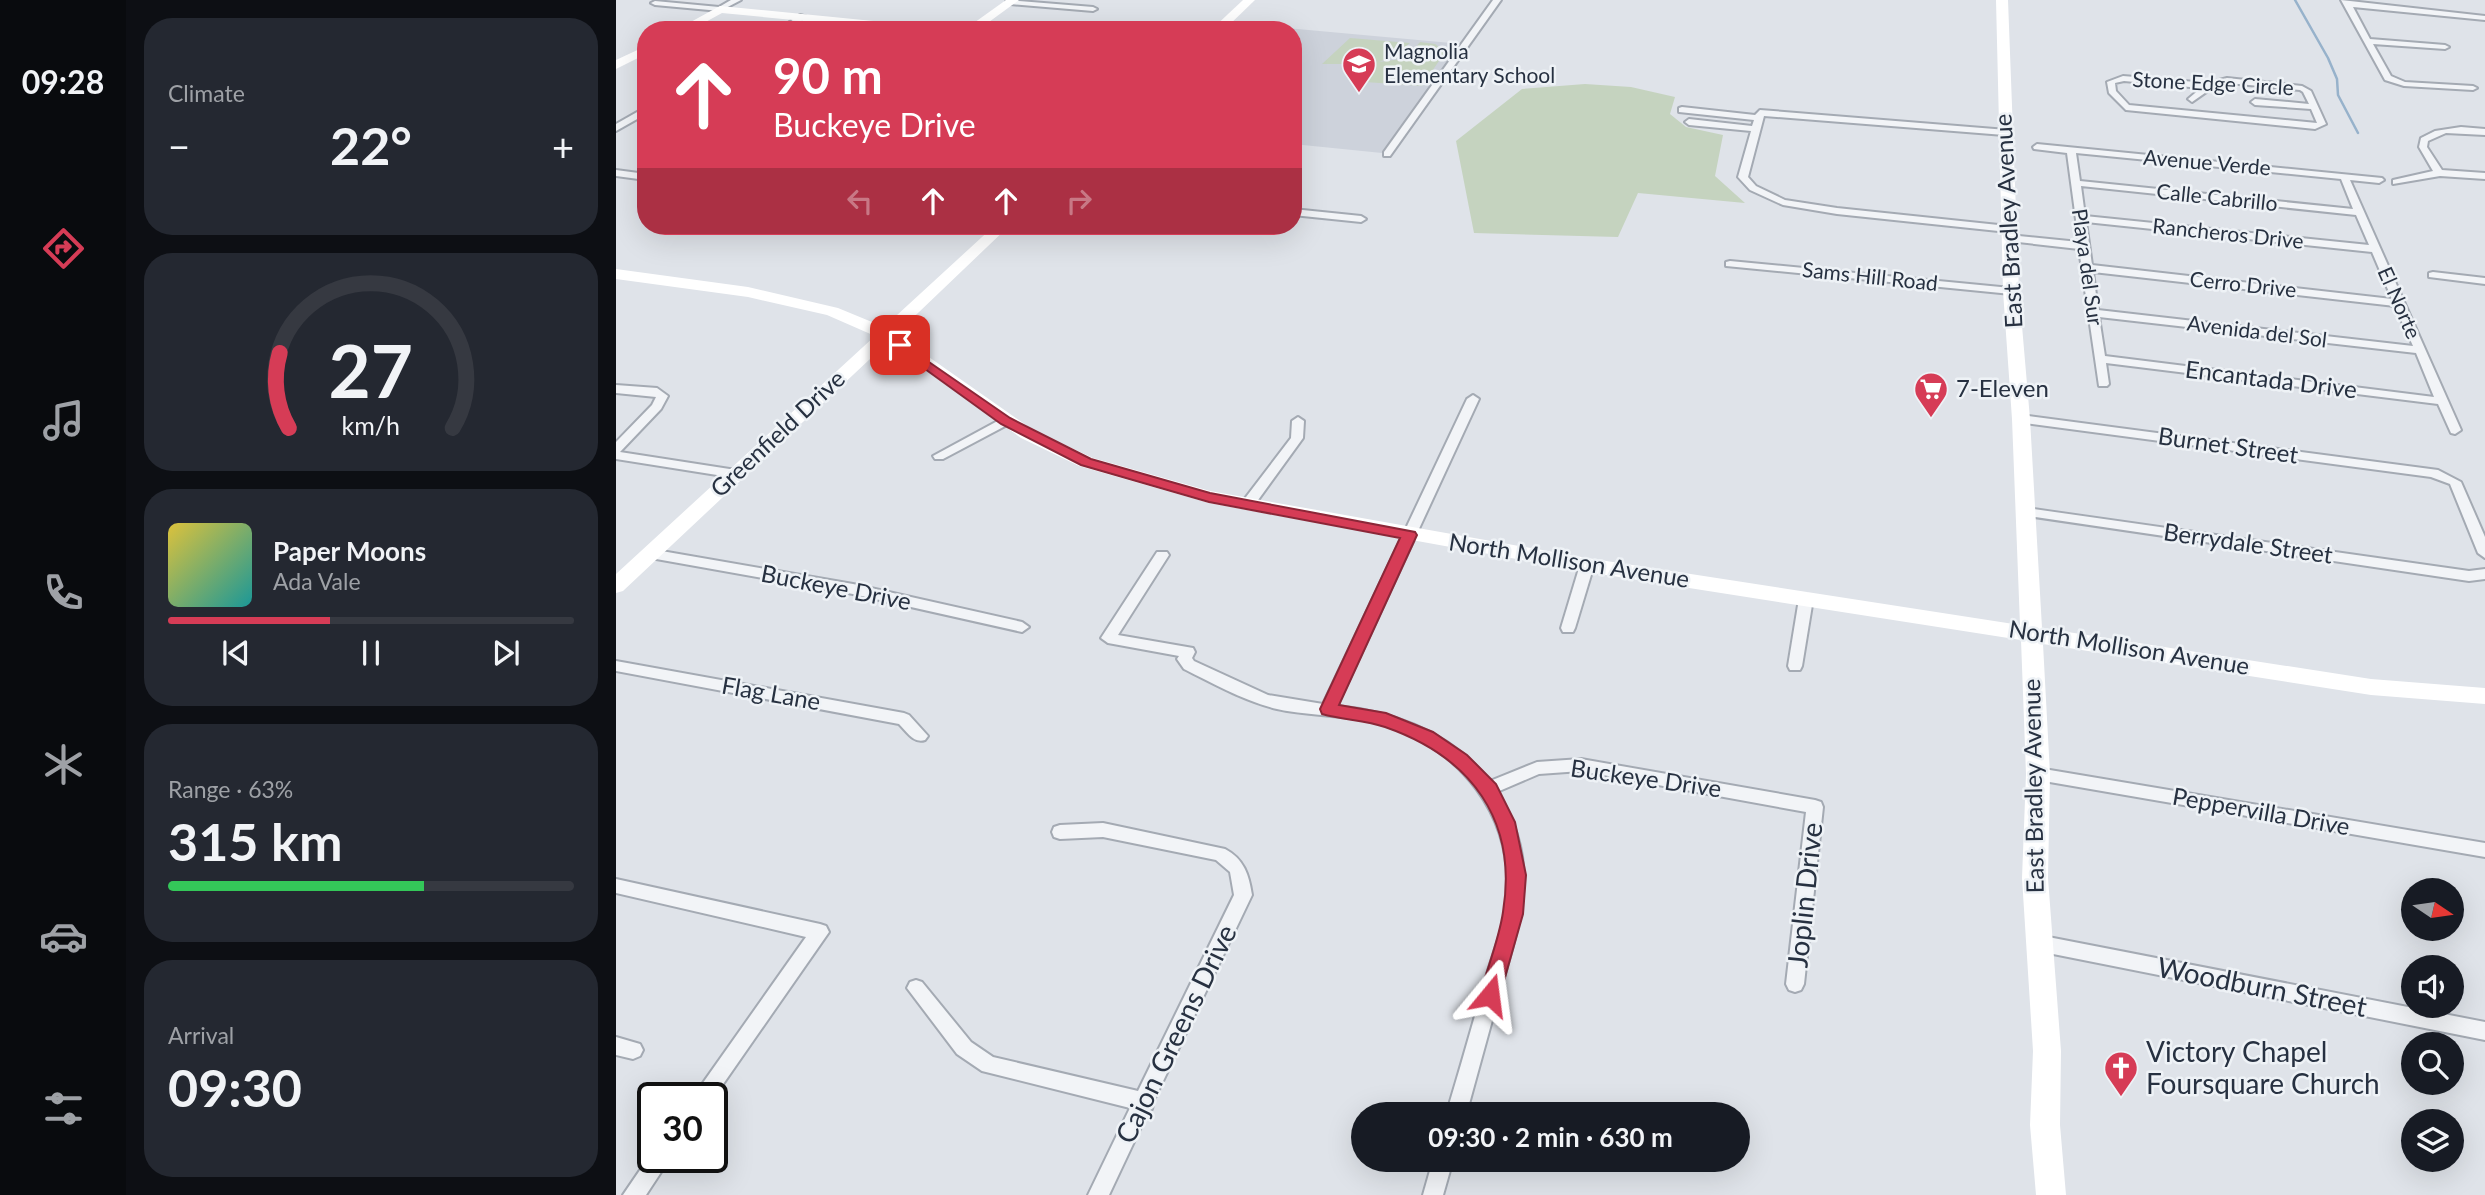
<!DOCTYPE html>
<html lang="en">
<head>
<meta charset="utf-8">
<style>
	:root { --surface:#171b24; --page:#242831; --text:#f1f3f6; --muted:#9ea1a6; --line:#363941; --accent:#d63c56 }
	body { margin:0; font-family:Lato,sans-serif; background:var(--page); color:var(--text); height:100vh; display:flex; flex-direction:column; font-size:26px; white-space:nowrap }
	* { box-sizing:border-box; margin:0 }
	p { font-size:23px; color:var(--muted) }
	.icon { flex:none; width:38px; height:38px; fill:none; stroke:currentColor; stroke-width:2; stroke-linecap:round; stroke-linejoin:round }
	.map { position:relative; flex:1; overflow:hidden }
	.drawer { display:flex; flex-direction:column; gap:18px; padding:18px; background:#0d0f14; width:490px }
	.drawer>* { flex:none }
	.hud { position:absolute; left:21px; top:21px; width:665px; height:214px; border-radius:28px; box-shadow:0 7px 28px #0002; background:#d63c56; color:#fff; overflow:hidden }
	.needle { width:46px; rotate:103deg }
	.buttons { position:absolute; left:1785px; top:878px; display:grid; gap:14px }
	.buttons a { display:grid; place-items:center; width:63px; height:63px; border-radius:50%; background:var(--surface); box-shadow:0 7px 28px #0002; font-size:35px }
	.speed { position:absolute; left:21px; top:1082px; display:flex; gap:14px; font-size:35px; font-weight:700; text-align:center }
	.speed>* { display:grid; place-content:center; width:91px; height:91px; border-radius:50%; background:var(--surface); box-shadow:0 7px 28px #0002; line-height:1 }
	.speed .limit { border:4px solid #111; border-radius:10px; background:#fff; color:#111 }
	.pin { position:absolute; display:grid; place-items:center; width:60px; height:60px; color:#fff; margin:-30px; border-radius:14px; box-shadow:0 4px 10px #0006 }
	.me { position:absolute; width:77px; margin:-38px; rotate:16deg; stroke-linejoin:round; filter:drop-shadow(0 0 5px #0008) }
	.turn { display:flex; align-items:center; gap:24px; height:147px; padding:0 21px; font-size:32px }
	.turn .icon { width:91px; height:91px; stroke-width:2.5 }
	.turn b { display:block; font-size:49px; line-height:60px }
	.lanes { display:flex; align-items:center; height:66px; padding:0 21px; background:#0003; justify-content:center; gap:35px; direction:ltr }
	.lanes .off { opacity:.35 }
	.big { font-size:52px; font-weight:700; line-height:1.1 }
	.drawer .card { flex:1; display:flex; flex-direction:column; justify-content:center; gap:10px; min-width:0; padding:0 24px; border-radius:28px; background:var(--page) }
	.drawer .dial { align-items:center; gap:0 }
	.dial svg { height:182px; overflow:visible; fill:none; stroke:var(--line); stroke-width:7; stroke-linecap:round; text-anchor:middle }
	.dial text { fill:var(--text); stroke:none }
	.song { display:flex; align-items:center; gap:21px }
	.cover { width:84px; height:84px; border-radius:10px; background:linear-gradient(135deg,hsl(50 70% 55%),hsl(180 70% 35%)) }
	.played { height:7px; border-radius:4px; background:linear-gradient(90deg,var(--accent) 40%,var(--line) 40%) }
	.keys { display:flex; justify-content:space-around; direction:ltr }
	.heat { display:flex; justify-content:space-between; align-items:center; font-size:38px; direction:ltr }
	.charge { height:10px; border-radius:5px; background:linear-gradient(90deg,#34c759 63%,var(--line) 0) }
	.trip { position:absolute; left:735px; top:1102px; width:399px; height:70px; border-radius:35px; background:var(--surface); box-shadow:0 7px 28px #0002; font-weight:700; line-height:70px; text-align:center }
	main { display:flex; flex:1; min-height:0 }
	.tabs { display:flex; flex-direction:column; width:126px; justify-content:space-around; align-items:center; background:#090b0e; color:var(--muted) }
	.tabs .icon { width:49px; height:49px }
	.tabs .active { color:var(--accent) }
	.tabs b { font-size:32px; color:var(--text) }
	.map>svg:first-child { display:block }
	.built { fill:#cdd2db }
	.green { fill:#c5d3bf }
	.lines { fill:none; stroke-linecap:round; stroke-linejoin:round }
	.stream { stroke:#97b2cb; stroke-width:2.5 }
	.street-casing { stroke:#a4aab3; stroke-width:4 }
	.street { fill:#f2f4f7; fill-rule:evenodd }
	.secondary { fill:#fff; fill-rule:evenodd }
	.route { fill:#d63c56; stroke:#8b2738; stroke-width:2 }
	.labels { text-anchor:middle; stroke-width:5; stroke-linejoin:round; paint-order:stroke }
	.far-poi-label { font-size:21px; fill:#273141; stroke:#eef2f6; text-anchor:start }
	.far-street-label { font-size:21px; fill:#273141; stroke:#eef2f6 }
	.street-label { font-size:24px; fill:#273141; stroke:#eef2f6 }
	.poi-label { font-size:24px; fill:#273141; stroke:#eef2f6; text-anchor:start }
	.near-street-label { font-size:28px; fill:#273141; stroke:#eef2f6 }
	.near-poi-label { font-size:28px; fill:#273141; stroke:#eef2f6; text-anchor:start }
</style>
</head>
<body>
<main>
<nav class="tabs">
<b>09:28</b>
<svg class="icon active" aria-label="directions" viewBox="0 0 24 24"><path d="M12 3l9 9-9 9-9-9zM9 14v-3h6M13 9l2 2-2 2"/></svg>
<svg class="icon" aria-label="music" viewBox="0 0 24 24"><path d="M9 18V5l10-2v13"/><circle cx="6" cy="18" r="3"/><circle cx="16" cy="16" r="3"/></svg>
<svg class="icon" aria-label="phone" viewBox="0 0 24 24"><path d="M5 4h4l2 5-3 2q2 4 5 5l2-3 5 2v4C11 20 4 13 5 4z"/></svg>
<svg class="icon" aria-label="climate" viewBox="0 0 24 24"><path d="M12 3v18M4 7l16 10M4 17L20 7"/></svg>
<svg class="icon" aria-label="car" viewBox="0 0 24 24"><path d="M5 17H2v-5l4-1 3-4h7l3 4 3 1v5h-3M9 17h6M6 11h13"/><circle cx="7" cy="17" r="2"/><circle cx="17" cy="17" r="2"/></svg>
<svg class="icon" aria-label="filters" viewBox="0 0 24 24"><path d="M4 7h16M4 17h16"/><circle cx="9" cy="7" r="2"/><circle cx="15" cy="17" r="2"/></svg>
</nav>
<section class="drawer">
<div class="card"><p>Climate</p>
<div class="heat"><a>−</a><b class="big">22°</b><a>+</a></div>
</div>
<div class="card dial"><svg viewBox="0 0 100 80">
<path d="M14 69A42 42 0 1 1 86 69"/>
<path d="M14 69A42 42 0 0 1 10 36" stroke="#d63c56"/>
<text x="50" y="56" font-size="32" font-weight="700">27</text>
<text x="50" y="72" font-size="11">km/h</text>
</svg></div>
<div class="card">
<div class="song"><i class="cover"></i><div><b>Paper Moons</b><p>Ada Vale</p></div></div>
<div class="played"></div>
<div class="keys"><svg class="icon" aria-label="previous" viewBox="0 0 24 24"><path d="M18 5L8 12l10 7zM5 5v14"/></svg><svg class="icon" aria-label="pause" viewBox="0 0 24 24"><path d="M8 5v14M16 5v14"/></svg><svg class="icon" aria-label="next" viewBox="0 0 24 24"><path d="M6 5l10 7-10 7zM19 5v14"/></svg></div>
</div>
<div class="card"><p>Range · 63%</p><b class="big">315 km</b><div class="charge"></div></div>
<div class="card"><p>Arrival</p><b class="big">09:30</b></div>
</section>
<div class="map">
<svg width="1869" height="1195" viewBox="0 0 1869 1195">
	<rect width="100%" height="100%" fill="#dfe3e9"/>
	<polygon class="built" points="628,24 846,44 766,153 677,144 677,30 622,30"/>
	<g class="green">
		<polygon points="734,38 794,43 778,56 763,62 808,56 794,54 804,42 819,44 827,50 827,55 806,86 735,81 735,76 751,64 706,64"/>
		<polygon points="969,84 1015,87 1059,97 1054,114 1070,127 1107,135 1099,176 1129,203 1022,193 1002,237 858,233 840,141 906,89"/>
	</g>
	<g class="lines">
		<polyline class="stream" points="1679,0 1712,58 1721,79 1722,95 1742,133"/>
		<g class="street-casing">
			<g id="street">
				<polygon points="115,0 125,0 104,11 39,5 35,3 39,1 103,7"/>
				<polygon points="391,0 477,7 481,9 477,11 394,4 390,2"/>
				<polygon points="877,0 885,0 774,156 768,156 768,152"/>
				<polygon points="1725,0 1869,16 1869,20 1737,7 1754,39 1829,45 1833,47 1829,49 1757,44 1775,76 1789,82 1857,86 1861,88 1857,90 1788,86 1769,80"/>
				<polygon points="184,15 191,17 172,30 162,30"/>
				<path d="M1507 76 1592 83 1611 78 1686 86 1695 91 1710 124 1699 129 1510 110 1493 93 1491 82ZM1508 81 1585 88 1572 99 1576 102 1596 88 1612 83 1684 90 1687 92 1693 104 1639 99 1635 102 1639 105 1695 109 1701 123 1513 105 1500 91 1499 83Z"/>
				<polygon points="30,107 30,114 0,131 0,124"/>
				<polygon points="1066,107 1139,115 1144,110 1391,130 1392,132 1388,135 1148,116 1132,177 1140,186 1169,200 1221,208 1392,226 1397,229 1392,232 1221,214 1167,205 1134,190 1122,177 1135,131 1073,125 1069,122 1073,119 1136,126 1138,120 1063,112 1063,108"/>
				<polygon points="1845,127 1869,129 1869,135 1830,133 1812,141 1811,147 1826,170 1869,173 1869,179 1824,176 1777,184 1777,180 1817,171 1803,147 1805,138 1819,131"/>
				<path d="M1421 144 1766 178 1768 180 1763 183 1734 180 1845 430 1839 434 1835 433 1822 404 1490 363 1493 384 1491 386H1483L1463 249 1393 241 1388 238 1393 235 1463 242 1451 153 1418 149 1417 147ZM1460 153 1725 179 1737 209 1464 181ZM1465 186 1740 215 1753 245 1469 216ZM1470 222 1756 252 1776 299 1476 265ZM1477 272 1779 306 1797 346 1482 310ZM1483 317 1800 353 1818 397 1489 356Z"/>
				<polygon points="0,170 30,174 30,180 0,176"/>
				<polygon points="677,209 745,216 750,219 745,222 677,215"/>
				<polygon points="1114,261 1395,288 1400,291 1395,294 1110,266 1110,262"/>
				<polygon points="1817,272 1869,278 1869,284 1813,277 1813,273"/>
				<polygon points="0,385 41,388 52,396 45,409 4,452 120,470 126,474 124,477 120,478 0,459 0,442 36,405 40,397 0,393"/>
				<path d="M857 395 863 399 721 706C782 712 835 733 874 781L921 762 965 759 1199 800 1205 802 1207 807 1188 984 1185 990 1179 992 1173 990 1170 984 1190 812 965 771 923 774 881 792C927 864 904 920 883 995 872 1035 861 1075 850 1115H830C844 1069 857 1023 870 977 878 950 890 922 891 894 896 815 845 750 771 726 736 714 697 717 661 709 628 701 598 684 568 669L561 659 563 656 492 643 485 638 541 552H551L553 555 502 635 577 648 579 652 576 658 578 661 652 695 707 704 851 399Z"/>
				<polygon points="1405,415 1822,470 1845,482 1869,537 1869,558 1862,553 1834,484 1815,477 1401,422 1399,419 1401,416"/>
				<polygon points="389,417 395,421 393,424 327,459 319,459 317,456"/>
				<polygon points="682,417 688,421 687,438 637,507 627,507 626,504 627,501 675,438 676,421"/>
				<polygon points="1410,508 1853,571 1869,569 1869,579 1853,581 1405,515 1403,512 1405,509"/>
				<polygon points="34,549 237,584 406,622 413,627 406,632 237,594 29,557 27,554"/>
				<polygon points="971,560 978,565 959,628 957,632 947,632 945,628 964,565"/>
				<polygon points="1190,594 1197,599 1186,666 1184,670 1174,670 1172,666 1183,599"/>
				<path d="M0 661 288 713 293 715 312 736 309 740C298 744 291 732 283 724L0 671Z"/>
				<polygon points="1422,768 1869,843 1869,857 1422,780 1416,778 1414,774 1416,770"/>
				<path d="M487 823 609 849C628 859 633 875 636 895L538 1100 536 1109 533 1110 493 1195H472L514 1108 366 1071 341 1054 291 988 294 982 300 980 306 982 355 1042 377 1057 522 1091 618 895 614 872 600 860 487 837 444 839 438 837 436 832 438 827 444 825Z"/>
				<polygon points="0,879 204,924 210,926 213,932 96,1100 96,1097 77,1097 190,937 0,893"/>
				<polygon points="1422,935 1869,1022 1869,1040 1422,951 1416,949 1413,943 1416,937"/>
				<polygon points="0,1037 24,1044 27,1050 24,1056 17,1059 0,1055"/>
				<polygon points="37,1151 37,1157 55,1157 30,1195 7,1195"/>
				<polygon points="817,1160 837,1160 827,1195 807,1195"/>
			</g>
		</g>
		<use href="#street" class="street"/>
		<g class="secondary">
			<polygon points="390,0 403,0 362,30 348,30"/>
			<polygon points="627,0 639,0 608,30 595,30"/>
			<polygon points="1380,0 1392,0 1403,291 1414,419 1426,628 1755,679 1869,688 1869,704 1755,695 1427,644 1434,774 1432,878 1445,1051 1444,1125 1450,1195 1420,1195 1414,1125 1417,1051 1406,878 1410,774 1405,640 971,572 593,503 463,466 405,438 271,343 7,591 0,593 0,574 259,336 211,315 132,297 0,279 0,269 132,287 222,308 268,327 378,226 393,226 280,334 417,430 477,458 594,491 971,558 1404,625 1396,419 1387,291"/>
			<polygon points="104,6 318,27 324,30 280,30 106,13 75,30 60,30"/>
			<polygon points="30,46 30,54 0,69 0,60"/>
		</g>
	</g>
	<path class="route" d="M284 342 394 418 475 459 594 493 799 532 801 535 723 705 770 713 817 732 851 755 880 784 899 822 910 875 907 914 882 1002 874 1005 867 1002 864 995C871 968 883 940 887 912 902 820 855 757 769 727 749 720 727 720 706 714L704 709 784 538 593 502 465 465 385 424 280 348V343Z"/>
	<defs>
		<g id="school-pin" transform="scale(1.75)"><path d="M0 17L-7.5 6A9.5 9.5 0 1 1 7.5 6Z" fill="#d63c56" stroke="#eef2f6"/><path d="M0-5L7-2L0 1L-7-2ZM-4 1L0 2.5L4 1V4Q0 6-4 4Z" fill="#fff"/></g>
		<g id="supermarket-pin" transform="scale(1.75)"><path d="M0 17L-7.5 6A9.5 9.5 0 1 1 7.5 6Z" fill="#d63c56" stroke="#eef2f6"/><path d="M-6-5.5h2.5l.6 2H6L4.5 2H-2.5L-4.4-4H-6ZM-1.5 3.2a1.3 1.3 0 1 0 .1 0ZM3 3.2a1.3 1.3 0 1 0 .1 0Z" fill="#fff"/></g>
		<g id="church-pin" transform="scale(1.75)"><path d="M0 17L-7.5 6A9.5 9.5 0 1 1 7.5 6Z" fill="#d63c56" stroke="#eef2f6"/><path d="M-1.2-6h2.4v3.5h3.3v2.4h-3.3V6h-2.4V-.1h-3.3v-2.4h3.3Z" fill="#fff"/></g>
	</defs>
	<g fill-rule="evenodd">
		<use href="#school-pin" x="743" y="64"/>
		<use href="#supermarket-pin" x="1315" y="389"/>
		<use href="#church-pin" x="1505" y="1068"/>
	</g>
	<g class="labels">
		<g class="far-poi-label">
			<text x="768" y="59">Magnolia<tspan x="768" dy="24">Elementary School</tspan></text>
		</g>
		<g class="far-street-label">
			<text transform="translate(1597 84) rotate(3)" y="7">Stone Edge Circle</text>
			<text transform="translate(1591 163) rotate(5)" y="7">Avenue Verde</text>
			<text transform="translate(1601 198) rotate(6)" y="7">Calle Cabrillo</text>
			<text transform="translate(1612 234) rotate(6)" y="7">Rancheros Drive</text>
			<text transform="translate(1471 267) rotate(82)" y="7">Playa del Sur</text>
			<text transform="translate(1254 277) rotate(6)" y="7">Sams Hill Road</text>
			<text transform="translate(1627 285) rotate(6)" y="7">Cerro Drive</text>
			<text transform="translate(1783 303) rotate(66)" y="7">El Norte</text>
			<text transform="translate(1641 332) rotate(7)" y="7">Avenida del Sol</text>
		</g>
		<g class="street-label">
			<text transform="translate(1393 221) rotate(-93)" y="8">East Bradley Avenue</text>
			<text transform="translate(1655 380) rotate(7)" y="8">Encantada Drive</text>
			<text transform="translate(162 434) rotate(-43)" y="8">Greenfield Drive</text>
			<text transform="translate(1612 446) rotate(8)" y="8">Burnet Street</text>
			<text transform="translate(1632 544) rotate(8)" y="8">Berrydale Street</text>
			<text transform="translate(953 561) rotate(9)" y="8">North Mollison Avenue</text>
			<text transform="translate(220 588) rotate(11)" y="8">Buckeye Drive</text>
			<text transform="translate(1513 648) rotate(9)" y="8">North Mollison Avenue</text>
			<text transform="translate(155 694) rotate(10)" y="8">Flag Lane</text>
			<text transform="translate(1030 779) rotate(8)" y="8">Buckeye Drive</text>
			<text transform="translate(1418 786) rotate(-91)" y="8">East Bradley Avenue</text>
			<text transform="translate(1645 812) rotate(10)" y="8">Peppervilla Drive</text>
		</g>
		<g class="poi-label">
			<text x="1340" y="397">7-Eleven</text>
		</g>
		<g class="near-street-label">
			<text transform="translate(1189 895) rotate(-84)" y="10">Joplin Drive</text>
			<text transform="translate(1646 987) rotate(11)" y="10">Woodburn Street</text>
			<text transform="translate(560 1034) rotate(-64)" y="10">Cajon Greens Drive</text>
		</g>
		<g class="near-poi-label">
			<text x="1530" y="1062">Victory Chapel<tspan x="1530" dy="32">Foursquare Church</tspan></text>
		</g>
	</g>
</svg>
<div class="buttons">
<a><svg class="needle" viewBox="-14 -14 28 28"><path d="M0-13l5 13h-10z" fill="#e53935"/><path d="M0 13l5-13h-10z" fill="#9ea1a6"/></svg></a>
<a><svg class="icon" aria-label="sound" viewBox="0 0 24 24"><path d="M4 9h4l5-4v14l-5-4H4zM17 9q2 3 0 6"/></svg></a>
<a><svg class="icon" aria-label="search" viewBox="0 0 24 24"><circle cx="10" cy="10" r="6"/><path d="M15 15l6 6"/></svg></a>
<a><svg class="icon" aria-label="layers" viewBox="0 0 24 24"><path d="M12 4l9 5-9 5-9-5zM3 14l9 5 9-5"/></svg></a>
</div>
<div class="speed"><div class="limit">30</div></div>
<div class="pin" style="left:284px;top:345px;background:#d93025"><svg class="icon" aria-label="arrive" viewBox="0 0 24 24"><path d="M6 21V4h12l-3 4 3 4H6"/></svg></div>
<svg class="me" style="left:874px;top:995px" viewBox="-20 -20 40 40"><path d="M0-17L14 15 0 8-14 15z" fill="#d63c56" stroke="#fff" stroke-width="4"/></svg>
<div class="trip">09:30 · 2 min · 630 m</div>
<div class="hud">
<div class="turn"><svg class="icon" aria-label="ahead" viewBox="0 0 24 24"><path d="M12 20V5M6 11l6-6 6 6"/></svg><div><b>90 m</b>Buckeye Drive</div></div>
<div class="lanes"><svg class="icon off" aria-label="left" viewBox="0 0 24 24"><path d="M17 20v-9H6M10 6l-5 5 5 5"/></svg><svg class="icon" aria-label="ahead" viewBox="0 0 24 24"><path d="M12 20V5M6 11l6-6 6 6"/></svg><svg class="icon" aria-label="ahead" viewBox="0 0 24 24"><path d="M12 20V5M6 11l6-6 6 6"/></svg><svg class="icon off" aria-label="right" viewBox="0 0 24 24"><path d="M7 20v-9h11M14 6l5 5-5 5"/></svg></div>
</div>
</div>
</main>
</body>
</html>
